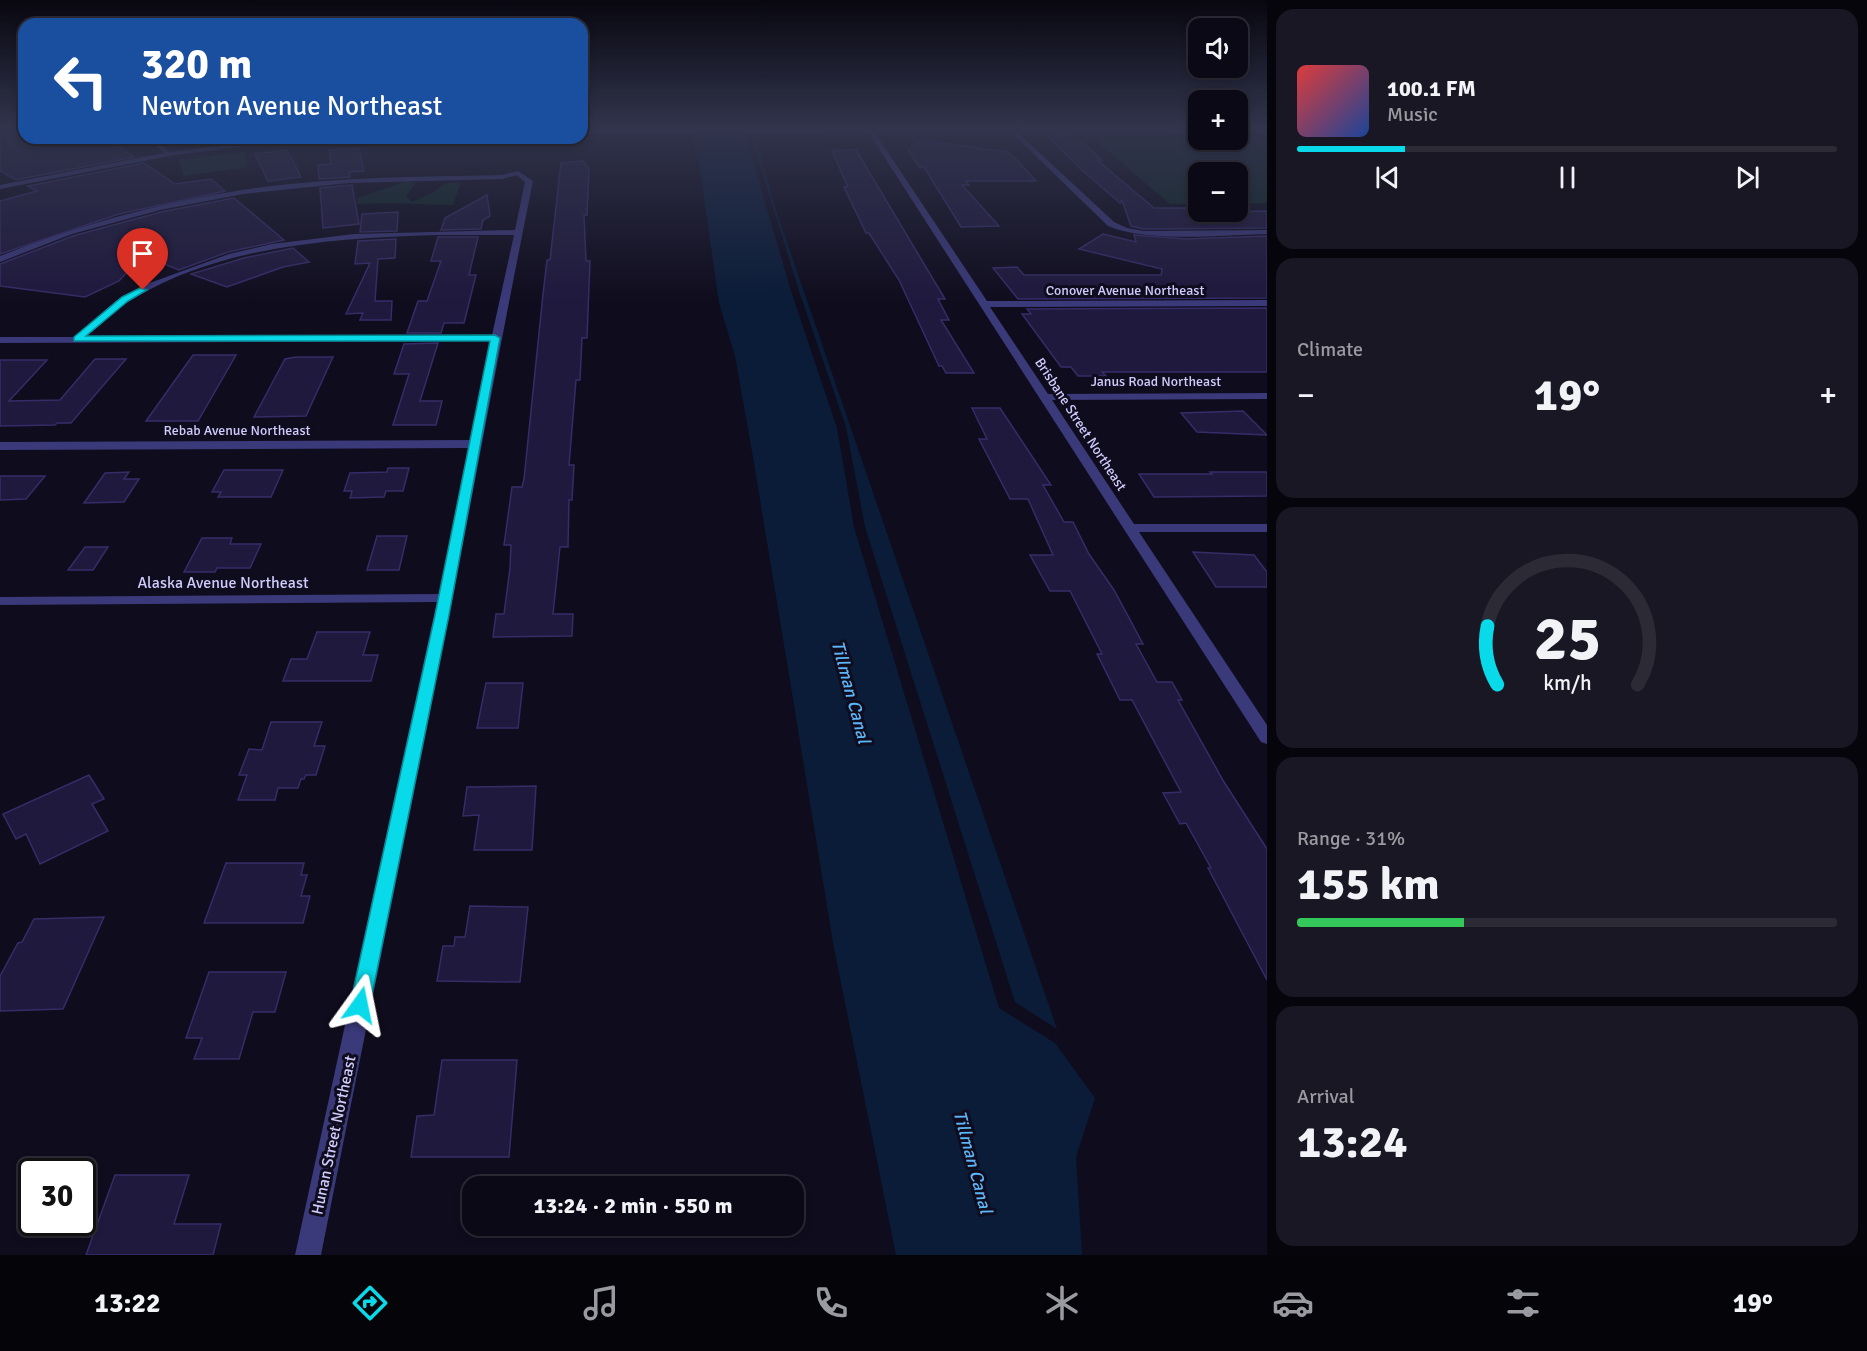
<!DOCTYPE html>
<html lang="en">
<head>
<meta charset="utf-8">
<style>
	:root { --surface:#0b0916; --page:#191723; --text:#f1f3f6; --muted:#9a9aa1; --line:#2b2a35; --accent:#09daea }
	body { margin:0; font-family:Signika,sans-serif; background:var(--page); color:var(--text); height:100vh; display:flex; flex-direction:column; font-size:22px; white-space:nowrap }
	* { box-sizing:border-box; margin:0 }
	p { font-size:20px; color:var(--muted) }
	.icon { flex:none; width:33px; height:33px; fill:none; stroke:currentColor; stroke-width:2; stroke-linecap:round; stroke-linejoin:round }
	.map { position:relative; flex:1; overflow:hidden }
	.panel { display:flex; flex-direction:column; gap:9px; padding:9px; background:#06050c; width:600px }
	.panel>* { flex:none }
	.top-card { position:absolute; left:18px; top:18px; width:570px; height:126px; border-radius:18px; box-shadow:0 3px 9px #0003,0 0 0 2px var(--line); background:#1a4fa0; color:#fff; overflow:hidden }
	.controls { position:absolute; left:1188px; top:18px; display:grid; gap:12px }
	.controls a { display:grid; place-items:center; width:60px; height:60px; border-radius:12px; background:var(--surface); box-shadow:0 3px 9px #0003,0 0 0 2px var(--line); font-size:30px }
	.speed { position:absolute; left:18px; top:1158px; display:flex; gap:12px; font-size:30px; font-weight:700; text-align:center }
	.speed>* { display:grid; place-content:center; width:78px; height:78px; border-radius:50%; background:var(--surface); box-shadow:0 3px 9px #0003,0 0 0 2px var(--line); line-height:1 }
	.speed .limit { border:3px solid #111; border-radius:9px; background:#fff; color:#111 }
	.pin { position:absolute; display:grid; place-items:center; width:51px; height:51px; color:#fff; margin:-62px -26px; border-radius:50% 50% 50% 0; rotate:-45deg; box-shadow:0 0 6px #0007 }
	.pin .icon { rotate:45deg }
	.me { position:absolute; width:66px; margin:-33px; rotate:12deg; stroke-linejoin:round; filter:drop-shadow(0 0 4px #0008) }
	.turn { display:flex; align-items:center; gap:21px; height:126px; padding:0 24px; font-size:27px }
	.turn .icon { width:78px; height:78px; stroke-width:2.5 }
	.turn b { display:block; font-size:42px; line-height:51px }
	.big { font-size:45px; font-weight:800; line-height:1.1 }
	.panel .widget { flex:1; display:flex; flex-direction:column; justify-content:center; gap:9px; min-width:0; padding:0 21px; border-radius:18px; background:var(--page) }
	.panel .dial { align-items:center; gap:0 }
	.dial svg { height:156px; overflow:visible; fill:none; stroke:var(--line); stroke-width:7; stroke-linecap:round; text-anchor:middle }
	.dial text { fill:var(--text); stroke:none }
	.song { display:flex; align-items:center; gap:18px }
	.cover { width:72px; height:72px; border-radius:9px; background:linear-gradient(135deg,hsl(0 70% 55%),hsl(220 70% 35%)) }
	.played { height:6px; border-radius:3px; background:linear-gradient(90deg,var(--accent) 20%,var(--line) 20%) }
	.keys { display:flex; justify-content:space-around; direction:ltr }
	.heat { display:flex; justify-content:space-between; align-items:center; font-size:33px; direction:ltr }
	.charge { height:9px; border-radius:4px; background:linear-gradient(90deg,#34c759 31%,var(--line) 0) }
	.trip { position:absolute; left:462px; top:1176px; width:342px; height:60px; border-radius:18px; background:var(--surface); box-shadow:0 3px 9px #0003,0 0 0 2px var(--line); font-weight:800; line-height:60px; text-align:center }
	.dock { display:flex; height:96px; justify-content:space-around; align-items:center; background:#040409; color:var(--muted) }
	.dock .icon { width:42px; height:42px }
	.dock .current { color:var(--accent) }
	.dock b { font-size:27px; color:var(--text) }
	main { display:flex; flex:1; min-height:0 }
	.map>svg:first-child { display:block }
	.green { fill:#102725 }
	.water { fill:#0a1c38 }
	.building { fill:#1f193d; stroke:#362c68; stroke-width:1.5 }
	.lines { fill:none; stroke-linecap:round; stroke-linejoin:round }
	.minor { fill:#3a397a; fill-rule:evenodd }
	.tertiary { fill:#3a397a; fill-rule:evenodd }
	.route { fill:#09daea; stroke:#068e98; stroke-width:1.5 }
	.labels { text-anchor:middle; stroke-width:6; stroke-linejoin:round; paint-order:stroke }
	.far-street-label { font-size:14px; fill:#cfcbfd; stroke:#0f0c1d }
	.street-label { font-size:16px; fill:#cfcbfd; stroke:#0f0c1d }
	.water-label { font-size:18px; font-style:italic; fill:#5db5f9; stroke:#0f0c1d }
</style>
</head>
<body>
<main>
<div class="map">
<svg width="1267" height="1255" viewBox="0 0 1267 1255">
	<rect width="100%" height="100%" fill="#0f0c1d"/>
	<g class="green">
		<polygon points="1089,135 1198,135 1198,140 1238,140 1238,135 1267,135 1267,203 1238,204 1238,172 1198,172 1198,204 1170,204"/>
		<polygon points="244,152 248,167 184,176 179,160"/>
		<path d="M407 181 416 183 406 196 412 202 432 193 446 183H461L453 205C421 204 389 202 357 204V198Z"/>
	</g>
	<g class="water">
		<polygon points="690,127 743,127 792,294 837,428 854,527 999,1008 1055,1043 1095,1098 1076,1157 1082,1255 896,1255 834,948 754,463 735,356 719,303 700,169"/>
		<polygon points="750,133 755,133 774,204 1057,1029 1015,1002 865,527 846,427 800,294"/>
	</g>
	<g class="building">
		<polygon points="9,127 24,127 24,138 106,138 134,157 16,180 0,171 0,128"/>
		<polygon points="1050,135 1070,135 1077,142 1083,142 1102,160 1097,160 1154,208 1198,208 1198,212 1267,211 1267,228 1144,229 1131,226 1122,200 1120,203 1083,171 1048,137"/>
		<polygon points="921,140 1007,152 1014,157 1036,181 966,181 969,185 962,185 999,226 961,227 924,167 919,167 908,150"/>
		<polygon points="359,148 364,171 349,172 350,177 319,179 318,165 331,164 329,150"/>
		<polygon points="287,150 301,177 268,181 255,154"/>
		<polygon points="856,150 945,299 938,299 949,320 941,320 974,373 946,373 942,366 939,366 899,280 869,233 866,233 844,187 848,187 832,151"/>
		<polygon points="583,161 589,168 587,215 584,215 586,261 590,261 587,338 582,338 580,380 576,380 569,465 574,465 572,500 569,500 568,547 560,547 553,614 573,614 572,636 493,637 496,614 504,614 510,568 511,545 504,545 512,487 522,487 524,479 543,294 547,260 550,260 561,163"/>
		<polygon points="144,163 175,184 211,179 225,191 119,214 0,254 0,201 37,191 28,186"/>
		<polygon points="352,185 359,224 323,228 320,188"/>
		<polygon points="487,195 490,216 483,220 481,229 441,230 445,218"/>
		<polygon points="234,198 284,240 228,252 179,270 164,264 160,265 145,252 119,281 85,297 0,286 0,264 73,236 161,212"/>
		<polygon points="398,212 397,231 360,232 362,214"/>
		<polygon points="1103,234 1136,242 1134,235 1186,239 1267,236 1267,298 1018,299 993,268 1017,267 1024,275 1161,275 1162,269 1079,249"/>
		<polygon points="438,237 478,237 469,275 476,275 464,323 444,323 441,333 407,333 418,301 427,301 441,261 431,261"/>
		<polygon points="396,239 395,258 378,259 375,301 392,301 391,320 360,320 363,313 346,314 370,263 355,264 358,241"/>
		<polygon points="293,248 309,262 283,267 227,287 191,274 244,258"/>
		<polygon points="1267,308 1267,372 1102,372 1106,376 1078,376 1071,367 1061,367 1022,314 1031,314 1027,309"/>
		<polygon points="438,343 420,401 442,401 436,425 393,425 409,374 394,374 404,344"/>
		<polygon points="193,355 236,355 198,421 146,421"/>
		<polygon points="296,357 333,357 306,416 254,417 285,359"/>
		<polygon points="95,359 126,359 71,423 57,423 55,425 0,426 0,360 47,360 9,401 60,400"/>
		<polygon points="972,408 1000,408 1051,485 1043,485 1064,522 1073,522 1089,554 1114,590 1143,644 1136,644 1157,682 1172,682 1182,700 1178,700 1224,782 1267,849 1267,980 1208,868 1211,868 1186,823 1180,824 1163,793 1181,792 1132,700 1120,700 1097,654 1102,654 1070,591 1050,591 1030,555 1053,555 1028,499 1010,499 979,439 987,439"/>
		<polygon points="1243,411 1267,435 1197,432 1181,413"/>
		<polygon points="388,468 409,468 403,491 386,491 384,497 350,498 352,491 344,491 350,473 387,472"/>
		<polygon points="224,470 283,470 271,497 218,497 221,492 212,492"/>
		<polygon points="129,472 124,479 139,479 124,502 84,503 105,473"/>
		<polygon points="1210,472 1267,472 1267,496 1154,497 1139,474 1212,474"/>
		<polygon points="0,476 45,476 26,499 0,500"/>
		<polygon points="377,536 407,536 399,570 367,570"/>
		<polygon points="202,538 232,538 230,544 261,544 250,568 217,568 215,572 184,572"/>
		<polygon points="85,547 108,547 93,570 68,570"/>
		<polygon points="1193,552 1254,555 1267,572 1267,587 1216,587"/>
		<polygon points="317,632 370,632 363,655 378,655 371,681 283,681 291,659 307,659"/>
		<polygon points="486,683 523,683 518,728 477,728"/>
		<polygon points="271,722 322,722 314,746 325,746 316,775 306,775 304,779 301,779 298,788 278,788 275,800 238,800 247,775 239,775 249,749 262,750"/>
		<polygon points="89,775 104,799 92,804 108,831 40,864 26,834 16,839 3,814"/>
		<polygon points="536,786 532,850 474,850 479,815 463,816 467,787"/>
		<polygon points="226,863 304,863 301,875 307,875 301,896 310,896 303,923 204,923"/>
		<polygon points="470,906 528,907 520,982 437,981 443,946 454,946 455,937 465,937"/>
		<polygon points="104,917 63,1009 0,1011 0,976 18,943 22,942 34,919"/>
		<polygon points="209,972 286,972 275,1012 253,1012 239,1059 194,1059 202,1038 186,1038"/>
		<polygon points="442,1060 517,1060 509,1157 411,1157 417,1116 434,1115"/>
		<polygon points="115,1175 189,1175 174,1224 221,1224 213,1255 86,1255"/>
	</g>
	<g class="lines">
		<g class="minor">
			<polygon points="865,127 871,127 987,301 1267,300 1267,306 990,307 1048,394 1267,393 1267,399 1052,400 1134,524 1267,524 1267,532 1139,532 1267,725 1267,744 1261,742"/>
			<path d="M1006 127H1012L1114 222 1127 228 1144 231 1267 230V234C1222 235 1148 243 1108 226Z"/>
			<polygon points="147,138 154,138 172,154 167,155"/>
			<path d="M518 171 533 181C505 319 479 461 452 601 409 819 364 1037 321 1255H295L437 602 0 605V597L439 594 468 448 0 450V442L470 440 490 341 0 343V337H74L116 301 147 284 229 254 272 244 354 234 515 230 525 182 517 175 502 179 349 183 243 194 160 210 72 234 0 262V256C79 225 158 203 242 190 328 177 415 177 502 175ZM437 235H514L492 335 86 337C102 323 117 308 136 297 224 245 337 238 437 235Z"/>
		</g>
		<g class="tertiary">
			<polygon points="1198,129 1198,133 582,134 582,130"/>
			<rect x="1238" y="129" width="29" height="4"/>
			<polygon points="287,138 307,138 169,156 0,189 0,185 169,152"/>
		</g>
	</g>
	<linearGradient id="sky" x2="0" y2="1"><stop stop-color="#080710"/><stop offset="0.42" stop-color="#31344c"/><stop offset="1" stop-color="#31344c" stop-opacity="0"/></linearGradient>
	<rect width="1267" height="302" fill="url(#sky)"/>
	<polygon class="route" points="140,288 147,290 128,301 86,336 495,335 500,338 449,615 370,1005 367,1012 360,1014 353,1012 350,1005 435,615 490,341 74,341 74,337 122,297"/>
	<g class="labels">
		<g class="far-street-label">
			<text x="1125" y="295">Conover Avenue Northeast</text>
			<text x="1156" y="386">Janus Road Northeast</text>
			<text transform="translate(1081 424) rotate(57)" y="5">Brisbane Street Northeast</text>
			<text x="237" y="435">Rebab Avenue Northeast</text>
		</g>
		<g class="street-label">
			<text x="223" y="588">Alaska Avenue Northeast</text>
			<text transform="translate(333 1135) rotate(-78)" y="6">Hunan Street Northeast</text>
		</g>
		<g class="water-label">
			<text transform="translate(851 692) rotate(75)" y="6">Tillman Canal</text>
			<text transform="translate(973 1162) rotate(75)" y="6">Tillman Canal</text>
		</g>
	</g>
</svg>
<div class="controls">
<a><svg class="icon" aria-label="sound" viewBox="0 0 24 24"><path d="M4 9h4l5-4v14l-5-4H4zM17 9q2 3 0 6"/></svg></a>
<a>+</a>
<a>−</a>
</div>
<div class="speed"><div class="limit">30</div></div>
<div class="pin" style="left:143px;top:290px;background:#d93025"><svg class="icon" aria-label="arrive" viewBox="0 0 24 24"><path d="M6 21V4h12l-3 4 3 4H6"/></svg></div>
<svg class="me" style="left:360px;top:1005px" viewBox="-20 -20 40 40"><path d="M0-17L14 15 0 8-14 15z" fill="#09daea" stroke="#fff" stroke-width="4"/></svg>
<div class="trip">13:24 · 2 min · 550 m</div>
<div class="top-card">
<div class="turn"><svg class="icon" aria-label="left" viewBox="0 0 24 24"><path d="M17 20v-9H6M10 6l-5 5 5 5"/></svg><div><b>320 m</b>Newton Avenue Northeast</div></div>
</div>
</div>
<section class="panel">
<div class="widget">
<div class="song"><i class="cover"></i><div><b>100.1 FM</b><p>Music</p></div></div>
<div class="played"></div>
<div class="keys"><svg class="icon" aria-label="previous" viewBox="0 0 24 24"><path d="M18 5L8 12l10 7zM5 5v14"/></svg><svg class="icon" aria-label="pause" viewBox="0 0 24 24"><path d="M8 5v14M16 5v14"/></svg><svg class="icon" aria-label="next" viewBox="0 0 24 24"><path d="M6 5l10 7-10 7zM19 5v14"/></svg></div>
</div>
<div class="widget"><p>Climate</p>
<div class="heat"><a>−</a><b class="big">19°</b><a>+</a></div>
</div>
<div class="widget dial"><svg viewBox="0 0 100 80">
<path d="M14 69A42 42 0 1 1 86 69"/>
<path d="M14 69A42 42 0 0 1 9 39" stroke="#09daea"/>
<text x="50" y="56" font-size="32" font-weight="700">25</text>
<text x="50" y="72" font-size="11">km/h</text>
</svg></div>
<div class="widget"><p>Range · 31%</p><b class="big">155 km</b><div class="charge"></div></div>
<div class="widget"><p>Arrival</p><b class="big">13:24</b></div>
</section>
</main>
<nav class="dock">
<b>13:22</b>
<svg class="icon current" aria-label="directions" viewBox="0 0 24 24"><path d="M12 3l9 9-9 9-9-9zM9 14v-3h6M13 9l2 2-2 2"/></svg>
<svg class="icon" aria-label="music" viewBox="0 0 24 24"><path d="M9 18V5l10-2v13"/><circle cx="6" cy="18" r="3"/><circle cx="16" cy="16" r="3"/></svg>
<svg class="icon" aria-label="phone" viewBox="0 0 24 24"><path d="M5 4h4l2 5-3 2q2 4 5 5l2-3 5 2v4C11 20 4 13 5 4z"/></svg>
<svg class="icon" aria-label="climate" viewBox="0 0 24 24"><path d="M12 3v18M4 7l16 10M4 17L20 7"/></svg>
<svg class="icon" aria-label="car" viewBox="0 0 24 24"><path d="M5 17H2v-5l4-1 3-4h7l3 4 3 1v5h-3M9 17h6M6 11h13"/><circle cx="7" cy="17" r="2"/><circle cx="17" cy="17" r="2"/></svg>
<svg class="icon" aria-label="filters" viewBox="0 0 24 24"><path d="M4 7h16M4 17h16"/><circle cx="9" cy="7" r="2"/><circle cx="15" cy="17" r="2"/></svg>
<b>19°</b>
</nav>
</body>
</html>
